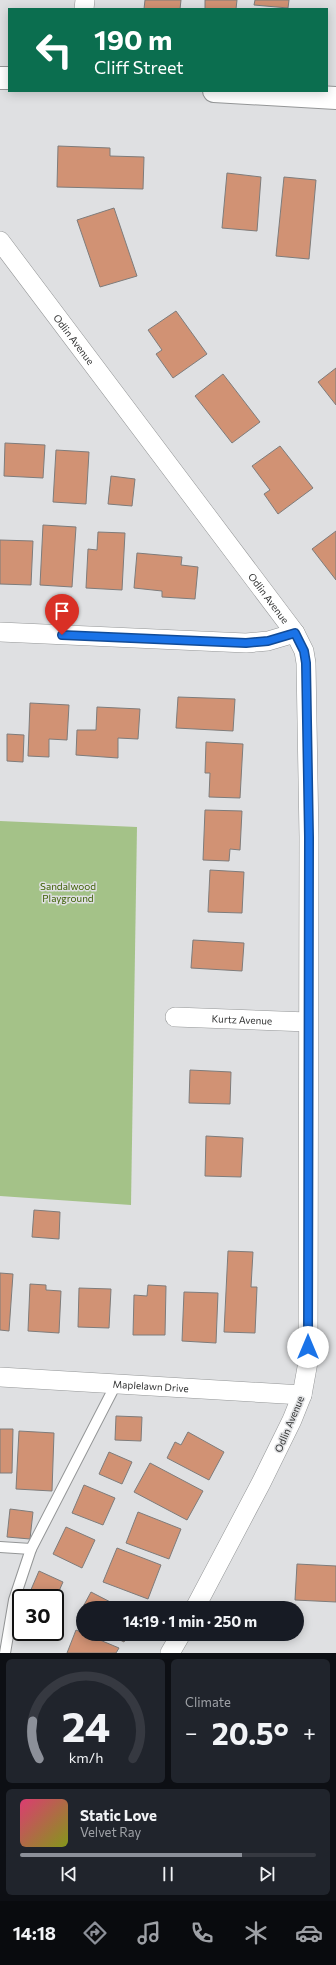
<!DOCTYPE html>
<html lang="en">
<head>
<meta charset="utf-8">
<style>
	:root { --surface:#171b24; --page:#20242c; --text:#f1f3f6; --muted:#9ea1a6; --line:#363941; --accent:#8c9099 }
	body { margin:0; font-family:Commissioner,sans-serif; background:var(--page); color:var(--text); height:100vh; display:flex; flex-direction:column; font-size:15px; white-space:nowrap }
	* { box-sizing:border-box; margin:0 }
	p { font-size:13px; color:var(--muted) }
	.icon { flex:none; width:22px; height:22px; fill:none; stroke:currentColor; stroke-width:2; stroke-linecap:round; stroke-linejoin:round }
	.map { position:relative; height:1653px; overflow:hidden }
	.panel { display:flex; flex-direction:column; gap:6px; padding:6px; background:#0d0f14; flex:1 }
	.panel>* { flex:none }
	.hud { position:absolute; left:8px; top:8px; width:320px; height:84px; border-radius:0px; box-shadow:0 2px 10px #0003; background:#0b6e4f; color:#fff; overflow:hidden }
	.speed { position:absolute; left:12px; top:1589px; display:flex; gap:8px; font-size:20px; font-weight:700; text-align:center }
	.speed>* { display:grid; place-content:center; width:52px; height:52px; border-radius:50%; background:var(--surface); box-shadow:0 2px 10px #0003; line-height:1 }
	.speed .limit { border:2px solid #111; border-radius:6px; background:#fff; color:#111 }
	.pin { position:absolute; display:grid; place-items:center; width:34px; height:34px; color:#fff; margin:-41px -17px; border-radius:50% 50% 50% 0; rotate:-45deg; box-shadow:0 0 4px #0007 }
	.pin .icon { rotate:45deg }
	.me { position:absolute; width:44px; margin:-22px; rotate:0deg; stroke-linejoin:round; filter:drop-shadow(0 0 3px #0008) }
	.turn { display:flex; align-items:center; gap:14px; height:84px; padding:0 20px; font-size:18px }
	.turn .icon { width:52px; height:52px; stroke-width:2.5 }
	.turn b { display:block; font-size:28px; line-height:34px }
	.big { font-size:30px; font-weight:700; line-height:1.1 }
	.panel .widget { flex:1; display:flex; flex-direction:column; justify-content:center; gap:6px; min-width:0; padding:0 14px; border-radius:6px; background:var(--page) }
	.panel .dial { align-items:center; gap:0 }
	.dial svg { height:104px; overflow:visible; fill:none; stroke:var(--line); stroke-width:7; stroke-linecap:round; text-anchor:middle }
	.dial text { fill:var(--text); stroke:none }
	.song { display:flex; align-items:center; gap:12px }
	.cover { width:48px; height:48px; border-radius:6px; background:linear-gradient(135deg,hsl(340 70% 55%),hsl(70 70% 35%)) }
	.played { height:4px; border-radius:2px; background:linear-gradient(90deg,var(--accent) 75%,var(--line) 75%) }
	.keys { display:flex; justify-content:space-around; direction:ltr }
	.heat { display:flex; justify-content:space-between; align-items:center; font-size:22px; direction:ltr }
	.panel .tiles { flex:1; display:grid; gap:6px; grid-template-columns:1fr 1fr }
	.widget:last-child { grid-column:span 2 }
	.trip { position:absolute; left:76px; top:1601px; width:228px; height:40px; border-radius:20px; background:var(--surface); box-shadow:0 2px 10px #0003; font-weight:700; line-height:40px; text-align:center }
	.dock { display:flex; height:64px; justify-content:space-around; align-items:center; background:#090b0e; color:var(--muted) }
	.dock .icon { width:28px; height:28px }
	.dock .selected { color:var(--accent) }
	.dock b { font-size:18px; color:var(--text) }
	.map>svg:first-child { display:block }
	.green { fill:#a4c288 }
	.building { fill:#d19274; stroke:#7e7c7b }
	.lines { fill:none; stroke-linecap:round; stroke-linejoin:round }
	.service-casing { stroke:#949697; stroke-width:12 }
	.minor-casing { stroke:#949697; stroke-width:20 }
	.tertiary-casing { stroke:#949697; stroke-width:24 }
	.service { stroke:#fff; stroke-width:10 }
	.minor { stroke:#fff; stroke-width:19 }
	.tertiary { stroke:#fff; stroke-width:22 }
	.route-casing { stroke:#114b97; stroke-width:10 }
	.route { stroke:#1a73e8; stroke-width:7 }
	.labels { text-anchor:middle; stroke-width:3; stroke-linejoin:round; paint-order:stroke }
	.street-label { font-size:10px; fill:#313232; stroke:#dfe0e2 }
	.park-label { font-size:10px; fill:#3a5d01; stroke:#dfe0e2 }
</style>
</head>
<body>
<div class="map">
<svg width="336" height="1653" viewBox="0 0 336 1653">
	<rect width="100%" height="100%" fill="#dfe0e2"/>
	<polygon class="green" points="0,821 137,827 131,1205 0,1196"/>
	<g class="building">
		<polygon points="145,0 181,0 180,9 144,9"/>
		<polygon points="205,0 237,0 236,9 205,9"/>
		<polygon points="255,0 289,0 288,8 254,5"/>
		<polygon points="58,146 110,148 110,156 144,157 143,189 57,187"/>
		<polygon points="227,173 261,177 257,231 222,228"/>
		<polygon points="284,177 316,180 309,259 276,256"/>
		<polygon points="114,208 137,276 100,287 77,220"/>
		<polygon points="176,311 207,354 173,378 156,354 162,350 148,330"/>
		<polygon points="336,368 336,405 318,382"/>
		<polygon points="223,374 260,422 232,443 195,396"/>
		<polygon points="5,443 45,445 43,478 4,476"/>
		<polygon points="280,446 313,488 278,514 264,494 270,490 252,466"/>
		<polygon points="56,450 89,452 86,504 53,502"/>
		<polygon points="111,476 135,479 132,506 108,504"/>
		<polygon points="43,525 76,527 72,587 40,585"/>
		<polygon points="336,531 336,580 312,549"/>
		<polygon points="98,532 125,533 122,590 86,588 88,549 97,550"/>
		<polygon points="0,540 33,541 31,585 0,584"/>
		<polygon points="137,553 182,557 181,565 198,567 195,599 162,597 162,591 134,588"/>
		<polygon points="178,697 235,699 233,731 176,728"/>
		<polygon points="30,703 69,705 67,740 49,739 49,757 28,756"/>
		<polygon points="97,707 140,709 138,739 118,738 118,758 76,755 77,730 96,730"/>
		<polygon points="7,734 24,735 23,762 7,761"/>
		<polygon points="206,742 243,744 240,798 209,797 210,773 205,773"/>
		<polygon points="205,810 242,811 240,850 230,849 229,861 203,860"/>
		<polygon points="210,870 244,872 242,913 208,912"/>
		<polygon points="193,940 244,943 242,971 191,968"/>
		<polygon points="190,1070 231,1072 230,1104 189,1103"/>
		<polygon points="206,1136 243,1138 241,1177 205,1176"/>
		<polygon points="34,1210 60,1212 59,1239 32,1237"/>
		<polygon points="228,1251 253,1252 251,1287 257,1287 255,1333 224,1332"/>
		<polygon points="0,1273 13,1274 9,1331 0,1330"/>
		<polygon points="30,1284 46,1285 46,1290 61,1291 59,1333 28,1331"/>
		<polygon points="148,1285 166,1286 165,1335 133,1335 134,1295 147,1296"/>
		<polygon points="79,1288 111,1289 109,1328 78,1327"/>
		<polygon points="184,1292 218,1293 216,1343 182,1341"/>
		<polygon points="116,1416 142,1417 141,1441 115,1440"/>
		<polygon points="0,1429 13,1429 12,1473 0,1473"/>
		<polygon points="19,1431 54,1433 52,1491 16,1489"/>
		<polygon points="188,1432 224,1452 209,1480 167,1458 175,1442 181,1445"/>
		<polygon points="109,1452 132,1462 122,1484 99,1474"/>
		<polygon points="150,1463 203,1491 187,1520 134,1492"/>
		<polygon points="84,1485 115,1498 103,1525 72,1513"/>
		<polygon points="10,1509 33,1512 30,1539 7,1537"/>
		<polygon points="138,1512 181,1529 169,1559 126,1543"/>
		<polygon points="66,1527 95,1540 82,1568 53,1554"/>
		<polygon points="117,1548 161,1565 148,1599 103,1582"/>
		<polygon points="297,1564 336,1566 336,1602 295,1600"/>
		<polygon points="39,1571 63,1582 55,1600 55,1598 43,1598 30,1592"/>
		<polygon points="91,1592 122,1608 83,1608 83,1621 77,1618"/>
		<polygon points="76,1630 119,1648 116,1653 67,1653"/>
		<polygon points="108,1634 128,1634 124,1642"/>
	</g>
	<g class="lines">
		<g class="service-casing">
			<g id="service">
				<polyline points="0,1547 31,1549"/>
				<polyline points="5,1653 14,1600 31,1549 116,1384"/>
			</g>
		</g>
		<g class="minor-casing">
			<g id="minor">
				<polyline points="84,9 85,0"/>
				<path id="s1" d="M0 241 295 633 304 651 306 663 309 837 308 1362 302 1395 292 1420 261 1483 195 1608"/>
				<polyline points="0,632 246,643 268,641 295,633"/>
				<path id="s2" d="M175 1017 308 1022"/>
				<path id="s3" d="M0 1377 302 1395"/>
				<polyline points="170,1653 181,1634"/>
			</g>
		</g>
		<g class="tertiary-casing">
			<g id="tertiary">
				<polyline points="0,78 9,78"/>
				<polyline points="214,91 336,98"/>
			</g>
		</g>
		<use href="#service" class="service"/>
		<use href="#minor" class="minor"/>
		<use href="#tertiary" class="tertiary"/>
	</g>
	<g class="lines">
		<g class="route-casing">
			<polyline id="route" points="62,635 246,643 268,641 295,633 304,651 306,663 309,837 308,1347"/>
		</g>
		<use href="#route" class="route"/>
	</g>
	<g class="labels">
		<g class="street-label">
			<text dy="4" stroke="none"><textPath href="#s1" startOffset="123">Odlin Avenue</textPath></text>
			<text dy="4" stroke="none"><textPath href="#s1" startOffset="447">Odlin Avenue</textPath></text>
			<text dy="4" stroke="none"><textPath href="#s2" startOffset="67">Kurtz Avenue</textPath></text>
			<text dy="4" stroke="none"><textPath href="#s3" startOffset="151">Maplelawn Drive</textPath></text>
			<text transform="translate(289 1424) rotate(-67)" y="4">Odlin Avenue</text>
		</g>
		<g class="park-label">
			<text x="68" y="890">Sandalwood<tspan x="68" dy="12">Playground</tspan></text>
		</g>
	</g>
</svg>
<div class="speed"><div class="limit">30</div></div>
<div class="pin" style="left:62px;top:635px;background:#d93025"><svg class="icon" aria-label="arrive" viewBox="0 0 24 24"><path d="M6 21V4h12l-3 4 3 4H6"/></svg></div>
<svg class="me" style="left:308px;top:1347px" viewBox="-20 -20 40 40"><circle r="19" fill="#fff"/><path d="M0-13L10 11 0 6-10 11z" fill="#1a73e8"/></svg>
<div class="trip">14:19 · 1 min · 250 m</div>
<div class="hud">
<div class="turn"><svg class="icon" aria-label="left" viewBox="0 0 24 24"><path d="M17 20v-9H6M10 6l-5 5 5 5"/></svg><div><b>190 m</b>Cliff Street</div></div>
</div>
</div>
<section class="panel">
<div class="tiles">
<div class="widget dial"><svg viewBox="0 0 100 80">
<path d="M14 69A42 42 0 1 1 86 69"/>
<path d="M14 69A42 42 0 0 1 9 40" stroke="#8c9099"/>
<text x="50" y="56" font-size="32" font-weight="700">24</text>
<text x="50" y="72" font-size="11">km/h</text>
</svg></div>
<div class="widget"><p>Climate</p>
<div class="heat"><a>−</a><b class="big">20.5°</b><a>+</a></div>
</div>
<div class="widget">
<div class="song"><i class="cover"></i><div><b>Static Love</b><p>Velvet Ray</p></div></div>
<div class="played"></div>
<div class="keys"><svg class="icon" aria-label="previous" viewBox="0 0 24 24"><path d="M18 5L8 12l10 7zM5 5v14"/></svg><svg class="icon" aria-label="pause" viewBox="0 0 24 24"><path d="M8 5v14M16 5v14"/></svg><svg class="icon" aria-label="next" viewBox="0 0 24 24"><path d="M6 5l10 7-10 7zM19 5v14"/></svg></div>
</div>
</div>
</section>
<nav class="dock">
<b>14:18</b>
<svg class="icon selected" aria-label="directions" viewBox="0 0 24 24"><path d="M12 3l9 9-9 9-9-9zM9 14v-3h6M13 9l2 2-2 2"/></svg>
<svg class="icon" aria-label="music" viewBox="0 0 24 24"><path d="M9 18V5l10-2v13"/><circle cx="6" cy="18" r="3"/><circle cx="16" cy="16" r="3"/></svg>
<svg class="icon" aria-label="phone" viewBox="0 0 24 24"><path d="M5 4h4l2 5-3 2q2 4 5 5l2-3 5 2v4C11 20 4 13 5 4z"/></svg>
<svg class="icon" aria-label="climate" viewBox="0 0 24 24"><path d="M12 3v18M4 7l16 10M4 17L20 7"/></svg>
<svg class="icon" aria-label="car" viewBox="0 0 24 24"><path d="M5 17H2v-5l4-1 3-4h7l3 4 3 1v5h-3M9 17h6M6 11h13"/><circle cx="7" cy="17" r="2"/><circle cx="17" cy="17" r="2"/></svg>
</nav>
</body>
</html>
